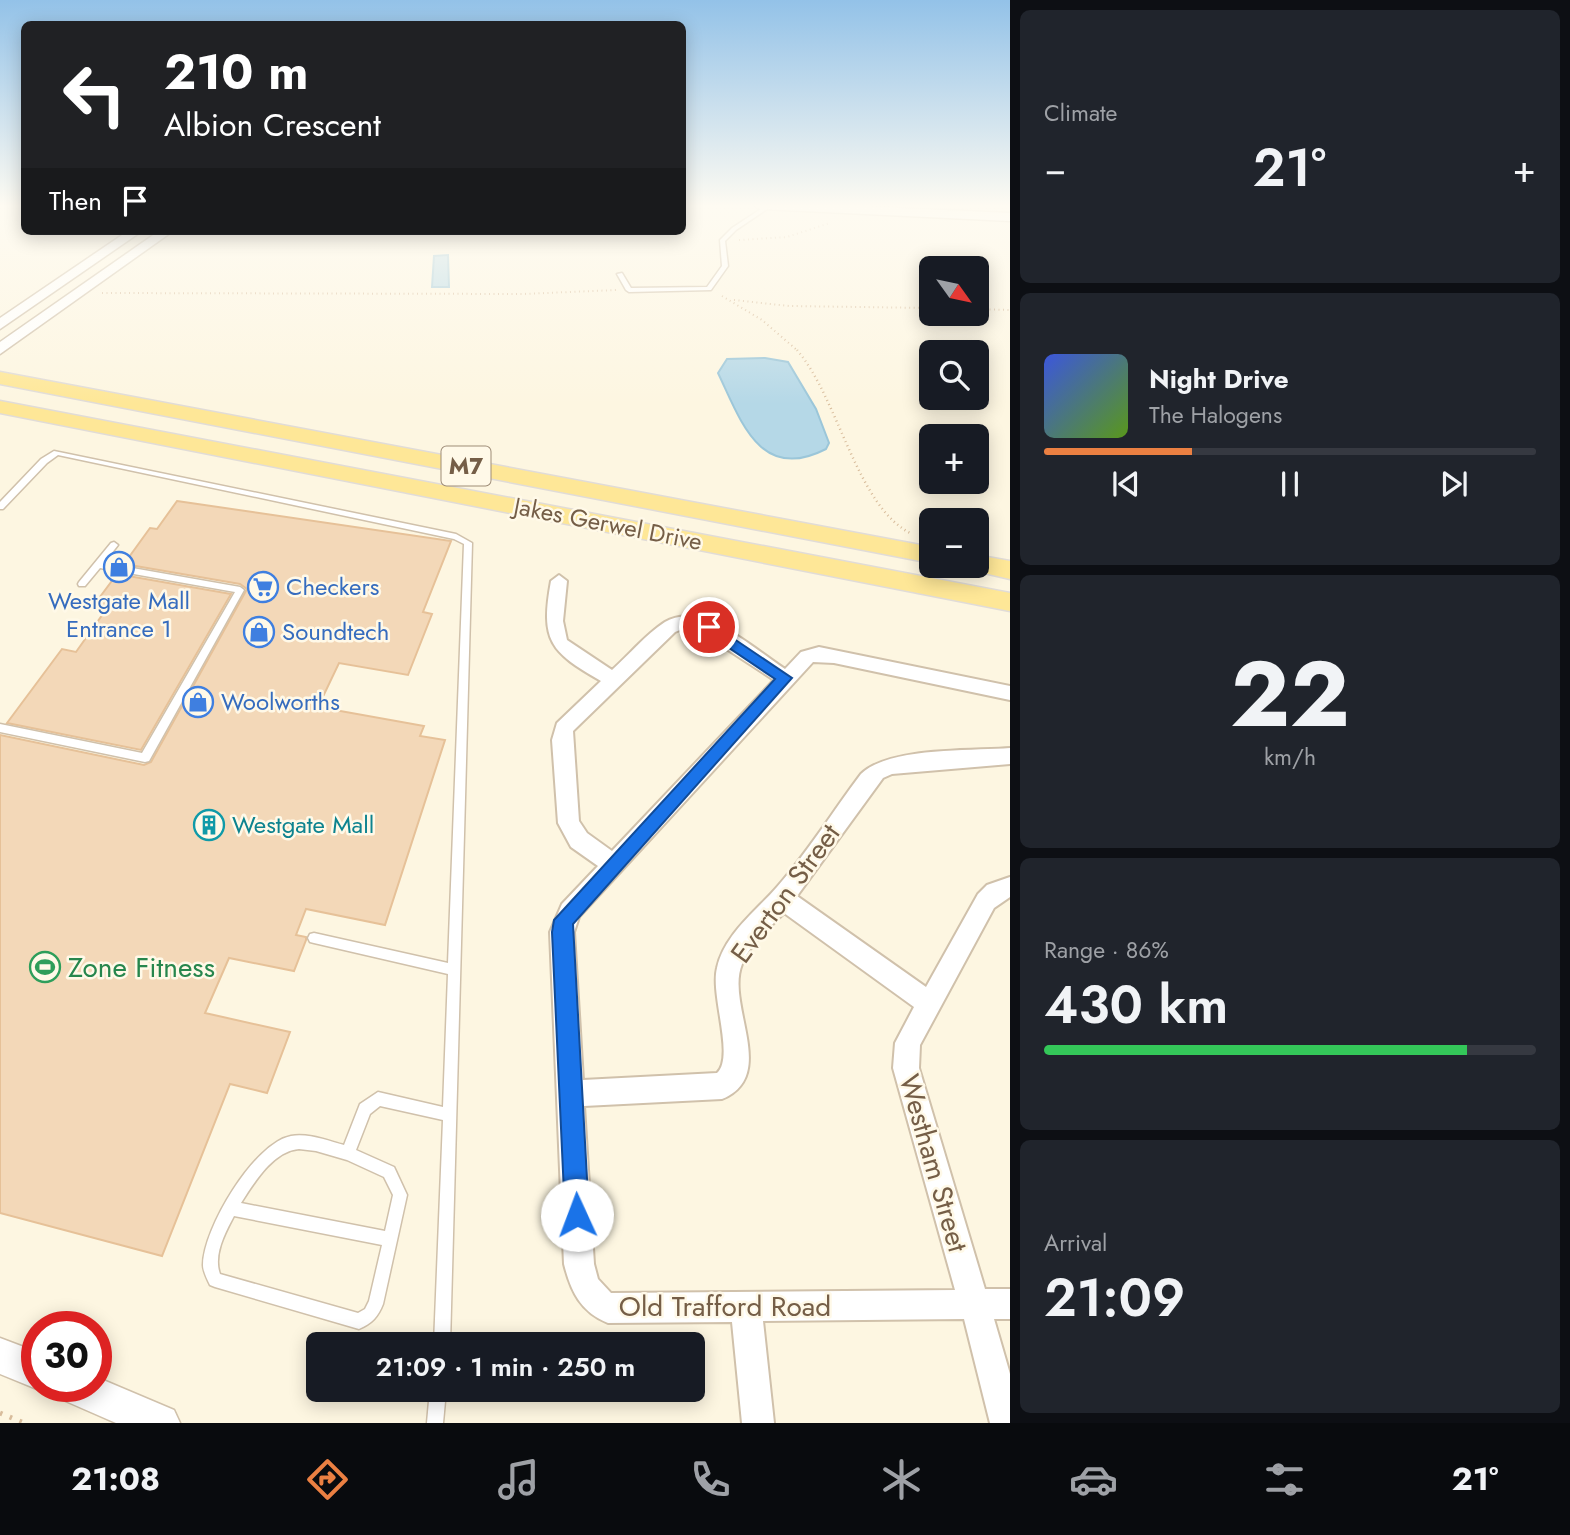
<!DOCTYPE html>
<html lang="en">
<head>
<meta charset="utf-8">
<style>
	:root { --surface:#171b24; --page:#20242c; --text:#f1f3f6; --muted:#9ea1a6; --line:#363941; --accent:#eb8042 }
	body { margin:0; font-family:Jost,sans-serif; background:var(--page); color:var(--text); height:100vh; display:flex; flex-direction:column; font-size:26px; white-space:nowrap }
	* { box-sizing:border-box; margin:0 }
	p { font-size:23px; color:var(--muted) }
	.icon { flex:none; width:38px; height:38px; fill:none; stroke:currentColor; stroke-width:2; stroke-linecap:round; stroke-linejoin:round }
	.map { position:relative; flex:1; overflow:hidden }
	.side { display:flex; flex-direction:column; gap:10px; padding:10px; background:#0d0f14; width:560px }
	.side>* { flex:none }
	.hud { position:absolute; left:21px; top:21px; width:665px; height:214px; border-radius:10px; box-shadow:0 4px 18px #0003; background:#202124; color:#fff; overflow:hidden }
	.needle { width:46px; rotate:123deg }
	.buttons { position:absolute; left:919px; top:256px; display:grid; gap:14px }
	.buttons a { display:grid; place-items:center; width:70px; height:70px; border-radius:10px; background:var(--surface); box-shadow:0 4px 18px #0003; font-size:35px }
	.speed { position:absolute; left:21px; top:1311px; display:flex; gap:14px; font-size:35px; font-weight:700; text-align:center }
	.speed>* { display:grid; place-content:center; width:91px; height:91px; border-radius:50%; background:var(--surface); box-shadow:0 4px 18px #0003; line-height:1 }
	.speed .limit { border:10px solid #d22; background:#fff; color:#111 }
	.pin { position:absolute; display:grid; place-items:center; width:60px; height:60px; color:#fff; margin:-30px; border:4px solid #fff; border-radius:50%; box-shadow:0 2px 7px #0007 }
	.me { position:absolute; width:77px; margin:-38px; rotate:358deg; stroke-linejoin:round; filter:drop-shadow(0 0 5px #0008) }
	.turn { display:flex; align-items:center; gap:24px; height:147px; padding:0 28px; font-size:32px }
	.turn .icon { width:91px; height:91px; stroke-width:2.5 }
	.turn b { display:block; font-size:49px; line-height:60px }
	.then { display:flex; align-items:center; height:66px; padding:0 28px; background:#0003; gap:14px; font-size:26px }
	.big { font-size:52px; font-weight:600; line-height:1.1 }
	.side .widget { flex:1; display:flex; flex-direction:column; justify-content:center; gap:10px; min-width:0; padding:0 24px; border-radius:10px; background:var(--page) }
	.side .dial { align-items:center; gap:0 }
	.dial b { font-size:91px; line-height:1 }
	.song { display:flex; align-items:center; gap:21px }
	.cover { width:84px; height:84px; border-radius:10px; background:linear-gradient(135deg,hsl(230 70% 55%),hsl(90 70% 35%)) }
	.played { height:7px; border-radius:4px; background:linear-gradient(90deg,var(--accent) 30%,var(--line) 30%) }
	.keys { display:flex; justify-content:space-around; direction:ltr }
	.heat { display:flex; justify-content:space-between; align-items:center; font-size:38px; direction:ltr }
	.charge { height:10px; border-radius:5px; background:linear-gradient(90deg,#34c759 86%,var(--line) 0) }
	.trip { position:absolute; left:306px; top:1332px; width:399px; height:70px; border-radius:10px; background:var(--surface); box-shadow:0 4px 18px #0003; font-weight:600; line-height:70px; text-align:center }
	.tab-bar { display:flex; height:112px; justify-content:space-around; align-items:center; background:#090b0e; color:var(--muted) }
	.tab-bar .icon { width:49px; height:49px }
	.tab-bar .active { color:var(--accent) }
	.tab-bar b { font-size:32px; color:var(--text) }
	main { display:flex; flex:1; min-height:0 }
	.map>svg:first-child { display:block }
	.water { fill:#b5d8e7; stroke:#9bc6d9; stroke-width:2 }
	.building { fill:#f3d8b8; stroke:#e6c198; stroke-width:2 }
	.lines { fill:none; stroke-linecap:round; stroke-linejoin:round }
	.service-casing { stroke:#d0c1ab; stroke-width:3 }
	.minor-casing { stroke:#d0c1ab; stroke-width:4 }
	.tertiary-casing { stroke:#d0c1ab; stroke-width:3 }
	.primary-casing { stroke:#e1dcd7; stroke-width:3 }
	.path-far2 { stroke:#d8bc9b; stroke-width:2; stroke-dasharray:1 3.5; stroke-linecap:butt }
	.path-far1 { stroke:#d8bc9b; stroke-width:2.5; stroke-dasharray:1 3.5; stroke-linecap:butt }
	.path { stroke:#d8bc9b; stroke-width:5; stroke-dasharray:2.5 8; stroke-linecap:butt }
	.service { fill:#fff; fill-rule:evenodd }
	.minor { fill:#fff; fill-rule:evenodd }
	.tertiary { fill:#fff; fill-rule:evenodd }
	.primary { fill:#fee797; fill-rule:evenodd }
	.route { fill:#1a73e8; stroke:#114b97; stroke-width:2 }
	.labels { text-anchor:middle; stroke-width:5; stroke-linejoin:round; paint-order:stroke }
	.shield { fill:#fff9e8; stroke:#9e8c77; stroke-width:2 }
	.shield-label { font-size:23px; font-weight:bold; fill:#755e47 }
	.street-label { font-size:24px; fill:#755e47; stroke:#fff9e8 }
	.shop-label { font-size:24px; fill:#366cbe; stroke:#fff9e8; text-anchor:start }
	.culture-label { font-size:24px; fill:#0d838f; stroke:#fff9e8; text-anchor:start }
	.near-street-label { font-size:28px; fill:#755e47; stroke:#fff9e8 }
	.near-leisure-label { font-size:28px; fill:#27864d; stroke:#fff9e8; text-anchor:start }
</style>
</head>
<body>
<main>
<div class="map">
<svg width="1010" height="1423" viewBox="0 0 1010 1423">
	<rect width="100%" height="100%" fill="#fdf6e1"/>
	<g class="water">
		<polygon points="448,255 449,287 432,287 434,256"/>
		<path d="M765 358 788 362 816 409 829 443 826 449C760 483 741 421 718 373L727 359Z"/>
	</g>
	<g class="building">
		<polygon points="177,501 451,541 423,612 432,614 408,675 339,663 318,707 424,726 420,736 445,740 385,925 306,909 296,935 306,937 306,940 294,971 229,958 205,1013 290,1032 267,1093 230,1084 162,1256 0,1213 0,735 144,765 151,762 247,589 240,584 124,564 150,528 157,529"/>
		<polygon points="117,574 231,594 141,750 7,723 62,649 76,652 105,611 91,609"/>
	</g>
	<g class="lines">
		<g class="service-casing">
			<g id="service">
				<polygon points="767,205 773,205 736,230 725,241 728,266 711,290 629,292 626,290 617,274 622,273 631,288 707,287 722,266 720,240 732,228"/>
				<path d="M54 451 456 534 472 543 450 1344H434L443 1120 380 1106 370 1114 356 1150 394 1167 407 1195 383 1304C378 1317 372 1323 359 1329L215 1287 210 1285C207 1279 203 1271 203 1265 203 1229 254 1143 291 1136 309 1133 328 1141 344 1145L360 1104 378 1092 443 1107 448 974 314 943 310 942 308 938 310 934 314 933 448 963 464 544 454 539 58 455 47 463 3 509H0V502L41 459ZM299 1149 316 1151 347 1160 384 1177 393 1195 385 1231 241 1203C254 1183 273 1151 299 1149ZM234 1216 382 1245 369 1301 365 1309 358 1313 220 1274C213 1255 225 1233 234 1216Z"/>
				<polygon points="114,542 118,545 104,563 240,587 244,590 149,761 145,762 0,732 0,724 142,753 235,592 100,568 85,586 79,586 78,584 79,582 111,543"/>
				<polygon points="430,1390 446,1390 443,1423 427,1423"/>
			</g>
		</g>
		<g class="minor-casing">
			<path id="minor" d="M559 575 567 581 563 621 567 640 612 670C629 655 646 634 665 622 702 600 754 649 785 669L801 652 819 647 1010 686V700L834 663 813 662 579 917 574 932 583 1080 717 1073C735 1057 710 995 717 968 724 935 756 911 777 887 808 852 833 811 861 774 888 747 971 751 1010 748V764L892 774 883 778 797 896 926 987 978 894 987 885 1010 877V897L994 908 920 1045 919 1068 985 1289H1010V1319H994L1010 1374V1423H990L964 1319 763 1321 774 1423H742L732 1322 608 1323C581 1312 571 1292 564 1264L550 932 562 904 598 866 571 847 558 823 552 740 557 723 601 681C550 652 540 641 551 581ZM685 628 696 629 774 680 612 851 587 833 579 821 573 731 675 632ZM784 913 914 1007 895 1043 893 1068 955 1290 611 1293 598 1279 594 1264 584 1106 722 1099C779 1075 725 1005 742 964 750 944 769 928 784 913Z"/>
		</g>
		<g class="tertiary-casing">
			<g id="tertiary">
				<polygon points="754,205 833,205 1010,213 1010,221 760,209"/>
				<polygon points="128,231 142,231 0,329 0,318"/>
				<polygon points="159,231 173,231 0,354 0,342"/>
				<polygon points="0,1338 37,1352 37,1386 45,1386 37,1389 0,1374"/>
				<polygon points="96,1377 174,1410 180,1423 116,1423 61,1399 55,1386 96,1386"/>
			</g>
		</g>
		<g class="primary-casing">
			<g id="primary">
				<polygon points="0,372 931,547 931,563 0,384"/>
				<polygon points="0,401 1010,593 1010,611 0,413"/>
				<polygon points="976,555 1010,561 1010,579 967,569 965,565 976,565"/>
			</g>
		</g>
		<g class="path-far2">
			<polyline points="739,240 787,237 830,223"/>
			<polyline points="102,293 523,294 616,290"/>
			<polyline points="722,296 762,320 798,351"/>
			<polyline points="734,300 789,306 931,308"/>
			<polyline points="976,309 1010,310"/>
		</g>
		<path class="path-far1" d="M797 350C839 399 857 508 912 534"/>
		<polyline class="path" points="0,1413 24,1423"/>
		<use href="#service" class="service"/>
		<use href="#minor" class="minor"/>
		<use href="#tertiary" class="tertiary"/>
		<use href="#primary" class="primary"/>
	</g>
	<linearGradient id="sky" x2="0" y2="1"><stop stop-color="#93c2e8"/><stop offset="0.51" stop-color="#fefbf2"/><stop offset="1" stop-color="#fefbf2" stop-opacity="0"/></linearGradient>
	<rect width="1010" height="404" fill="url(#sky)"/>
	<polygon class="route" points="709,622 792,678 573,924 589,1215 585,1224 577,1227 569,1224 565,1215 552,932 554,920 775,679 704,631 702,627"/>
	<defs>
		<g id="shop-ring" transform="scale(1.575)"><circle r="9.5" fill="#fff9e8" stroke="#3f7fe0" stroke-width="1.5"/><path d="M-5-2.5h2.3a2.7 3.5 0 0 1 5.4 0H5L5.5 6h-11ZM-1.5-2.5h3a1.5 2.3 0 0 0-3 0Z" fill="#3f7fe0"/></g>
		<g id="supermarket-ring" transform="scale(1.575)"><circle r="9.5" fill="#fff9e8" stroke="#3f7fe0" stroke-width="1.5"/><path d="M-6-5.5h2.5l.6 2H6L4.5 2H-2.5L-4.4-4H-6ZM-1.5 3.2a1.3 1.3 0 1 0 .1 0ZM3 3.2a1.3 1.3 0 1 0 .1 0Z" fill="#3f7fe0"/></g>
		<g id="building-ring" transform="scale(1.575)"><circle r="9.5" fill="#fff9e8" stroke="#0f9aa8" stroke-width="1.5"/><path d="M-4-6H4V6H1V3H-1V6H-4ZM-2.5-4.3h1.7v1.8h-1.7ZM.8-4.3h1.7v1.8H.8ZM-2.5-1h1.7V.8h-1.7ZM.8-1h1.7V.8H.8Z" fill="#0f9aa8"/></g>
		<g id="stadium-ring" transform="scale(1.575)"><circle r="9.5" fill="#fff9e8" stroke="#2e9e5b" stroke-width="1.5"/><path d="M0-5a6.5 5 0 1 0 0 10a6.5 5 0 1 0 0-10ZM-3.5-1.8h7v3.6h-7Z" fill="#2e9e5b"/></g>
	</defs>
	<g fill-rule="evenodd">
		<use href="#shop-ring" x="119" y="567"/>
		<use href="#supermarket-ring" x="263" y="587"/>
		<use href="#shop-ring" x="259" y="632"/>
		<use href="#shop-ring" x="198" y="702"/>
		<use href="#building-ring" x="209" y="825"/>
		<use href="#stadium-ring" x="45" y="967"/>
	</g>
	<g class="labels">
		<rect class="shield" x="441.5" y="446.5" width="49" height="39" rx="5"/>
		<g class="shield-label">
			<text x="466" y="474">M7</text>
		</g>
		<g class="street-label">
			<text transform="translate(608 524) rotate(11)" y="8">Jakes Gerwel Drive</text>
		</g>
		<g class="shop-label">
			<text x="286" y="595">Checkers</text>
			<text x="119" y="609" text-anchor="middle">Westgate Mall<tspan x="119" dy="28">Entrance 1</tspan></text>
			<text x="282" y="640">Soundtech</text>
			<text x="221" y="710">Woolworths</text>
		</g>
		<g class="culture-label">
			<text x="232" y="833">Westgate Mall</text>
		</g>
		<g class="near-street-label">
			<text transform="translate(785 893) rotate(-54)" y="10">Everton Street</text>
			<text transform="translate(934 1163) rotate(74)" y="10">Westham Street</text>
			<text x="725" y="1316">Old Trafford Road</text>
		</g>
		<g class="near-leisure-label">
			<text x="68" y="977">Zone Fitness</text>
		</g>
	</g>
</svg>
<div class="buttons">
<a><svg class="needle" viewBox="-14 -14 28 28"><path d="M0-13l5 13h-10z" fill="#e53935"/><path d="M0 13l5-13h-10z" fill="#9ea1a6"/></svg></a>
<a><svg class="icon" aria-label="search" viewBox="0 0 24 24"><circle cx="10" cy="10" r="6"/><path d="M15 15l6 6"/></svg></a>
<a>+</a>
<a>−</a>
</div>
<div class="speed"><div class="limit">30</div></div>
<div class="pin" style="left:709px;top:627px;background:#d93025"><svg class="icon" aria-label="arrive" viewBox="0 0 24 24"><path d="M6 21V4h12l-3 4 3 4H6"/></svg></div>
<svg class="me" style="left:577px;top:1215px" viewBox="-20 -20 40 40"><circle r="19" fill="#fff"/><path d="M0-13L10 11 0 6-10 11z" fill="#1a73e8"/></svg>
<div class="trip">21:09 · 1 min · 250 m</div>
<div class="hud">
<div class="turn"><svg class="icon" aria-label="left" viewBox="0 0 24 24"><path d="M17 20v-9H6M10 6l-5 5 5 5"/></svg><div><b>210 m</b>Albion Crescent</div></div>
<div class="then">Then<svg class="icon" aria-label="arrive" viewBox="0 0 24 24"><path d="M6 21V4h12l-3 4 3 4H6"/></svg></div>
</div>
</div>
<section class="side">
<div class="widget"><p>Climate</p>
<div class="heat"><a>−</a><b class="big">21°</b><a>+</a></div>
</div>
<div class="widget">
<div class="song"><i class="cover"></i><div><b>Night Drive</b><p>The Halogens</p></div></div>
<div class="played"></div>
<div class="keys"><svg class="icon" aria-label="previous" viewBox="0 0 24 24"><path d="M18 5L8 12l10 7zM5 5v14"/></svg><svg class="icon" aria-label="pause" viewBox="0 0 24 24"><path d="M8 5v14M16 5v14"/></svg><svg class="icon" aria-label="next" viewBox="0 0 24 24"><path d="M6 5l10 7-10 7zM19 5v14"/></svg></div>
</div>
<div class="widget dial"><b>22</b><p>km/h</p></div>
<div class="widget"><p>Range · 86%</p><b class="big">430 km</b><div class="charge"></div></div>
<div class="widget"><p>Arrival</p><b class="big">21:09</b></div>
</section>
</main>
<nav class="tab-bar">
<b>21:08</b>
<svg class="icon active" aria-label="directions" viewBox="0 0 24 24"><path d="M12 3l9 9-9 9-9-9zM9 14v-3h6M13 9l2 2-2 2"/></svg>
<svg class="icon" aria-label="music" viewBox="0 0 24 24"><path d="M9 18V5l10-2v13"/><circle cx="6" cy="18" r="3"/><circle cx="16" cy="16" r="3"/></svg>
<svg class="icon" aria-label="phone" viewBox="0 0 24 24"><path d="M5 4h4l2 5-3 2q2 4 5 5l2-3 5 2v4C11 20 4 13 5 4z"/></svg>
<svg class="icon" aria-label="climate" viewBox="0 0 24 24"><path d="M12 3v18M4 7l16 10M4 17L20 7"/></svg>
<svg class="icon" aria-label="car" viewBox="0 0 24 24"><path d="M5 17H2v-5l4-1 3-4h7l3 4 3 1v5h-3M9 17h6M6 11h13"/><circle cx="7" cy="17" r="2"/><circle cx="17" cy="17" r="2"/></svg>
<svg class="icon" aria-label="filters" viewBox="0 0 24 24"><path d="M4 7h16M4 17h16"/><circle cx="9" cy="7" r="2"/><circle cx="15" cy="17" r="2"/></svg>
<b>21°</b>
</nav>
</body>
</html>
